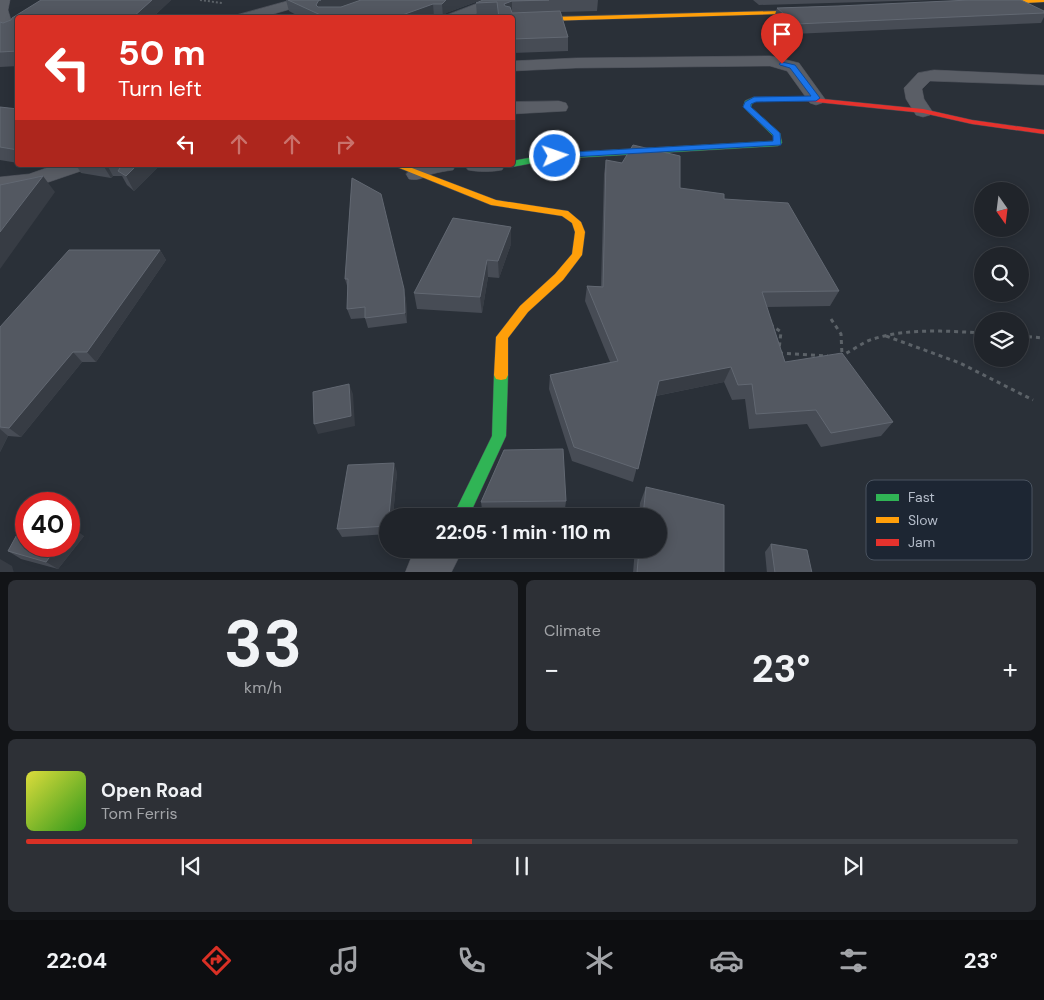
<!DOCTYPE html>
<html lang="en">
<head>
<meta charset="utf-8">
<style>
	:root { --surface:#20242a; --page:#2d3036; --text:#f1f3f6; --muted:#a2a4a8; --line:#3d4147; --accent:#d93025 }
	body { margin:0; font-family:"DM Sans",sans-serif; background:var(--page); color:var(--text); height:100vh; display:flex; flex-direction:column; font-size:19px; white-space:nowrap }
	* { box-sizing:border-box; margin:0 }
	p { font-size:16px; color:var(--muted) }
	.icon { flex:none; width:28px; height:28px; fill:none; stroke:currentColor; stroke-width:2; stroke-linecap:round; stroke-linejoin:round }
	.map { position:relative; height:572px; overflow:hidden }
	.drawer { display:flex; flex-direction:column; gap:8px; padding:8px; background:#121417; flex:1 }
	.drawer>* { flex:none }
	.guide { position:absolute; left:15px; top:15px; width:500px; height:152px; border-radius:5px; box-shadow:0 2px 12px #0003,0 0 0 1px var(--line); background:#d93025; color:#fff; overflow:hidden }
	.needle { width:32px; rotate:166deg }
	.buttons { position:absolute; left:974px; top:182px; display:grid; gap:10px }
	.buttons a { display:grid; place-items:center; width:55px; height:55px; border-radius:50%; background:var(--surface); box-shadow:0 2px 12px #0003,0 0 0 1px var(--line); font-size:25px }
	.speed { position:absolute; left:15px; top:492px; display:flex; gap:10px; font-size:25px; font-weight:700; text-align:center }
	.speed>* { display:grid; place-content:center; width:65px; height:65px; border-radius:50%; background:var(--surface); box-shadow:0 2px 12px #0003,0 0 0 1px var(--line); line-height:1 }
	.speed .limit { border:8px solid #d22; background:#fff; color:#111 }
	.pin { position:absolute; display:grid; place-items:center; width:42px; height:42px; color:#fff; margin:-51px -21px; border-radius:50% 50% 50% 0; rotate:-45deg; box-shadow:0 0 5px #0007 }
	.pin .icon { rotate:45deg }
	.me { position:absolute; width:55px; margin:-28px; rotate:87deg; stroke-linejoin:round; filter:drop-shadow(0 0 4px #0008) }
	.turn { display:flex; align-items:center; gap:18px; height:105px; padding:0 20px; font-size:22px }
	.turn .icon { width:65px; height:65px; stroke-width:2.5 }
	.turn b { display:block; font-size:35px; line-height:42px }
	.lanes { display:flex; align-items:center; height:48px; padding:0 20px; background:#0003; justify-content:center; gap:25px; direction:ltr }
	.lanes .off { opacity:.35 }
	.big { font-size:38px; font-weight:700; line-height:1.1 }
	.drawer .widget { flex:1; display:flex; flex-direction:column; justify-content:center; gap:8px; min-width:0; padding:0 18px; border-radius:8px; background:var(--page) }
	.drawer .dial { align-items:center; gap:0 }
	.dial b { font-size:65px; line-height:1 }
	.song { display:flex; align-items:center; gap:15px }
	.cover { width:60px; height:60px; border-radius:8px; background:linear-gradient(135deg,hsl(60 70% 55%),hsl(110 70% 35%)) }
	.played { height:5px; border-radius:2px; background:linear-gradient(90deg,var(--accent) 45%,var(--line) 45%) }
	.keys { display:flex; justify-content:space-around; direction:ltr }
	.heat { display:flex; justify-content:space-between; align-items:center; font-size:28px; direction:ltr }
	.drawer .tiles { flex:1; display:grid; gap:8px; grid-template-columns:1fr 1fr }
	.widget:last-child { grid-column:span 2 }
	.trip { position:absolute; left:379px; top:508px; width:288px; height:50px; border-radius:25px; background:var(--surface); box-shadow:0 2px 12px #0003,0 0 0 1px var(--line); font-weight:700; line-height:50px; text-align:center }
	.tab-bar { display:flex; height:80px; justify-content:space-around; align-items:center; background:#0d0e11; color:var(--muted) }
	.tab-bar .icon { width:35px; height:35px }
	.tab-bar .active { color:var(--accent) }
	.tab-bar b { font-size:22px; color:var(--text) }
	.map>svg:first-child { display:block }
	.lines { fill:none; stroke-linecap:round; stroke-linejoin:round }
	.street-casing { stroke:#484c55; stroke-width:1 }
	.fast-casing { stroke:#484c55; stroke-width:1 }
	.slow-casing { stroke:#484c55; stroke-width:1 }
	.jam-casing { stroke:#484c55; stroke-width:1 }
	.path-far1 { stroke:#5c6268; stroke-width:2; stroke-dasharray:2 2; stroke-linecap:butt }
	.path { stroke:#5c6268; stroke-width:3; stroke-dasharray:4 4; stroke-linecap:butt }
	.street { fill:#5a5e66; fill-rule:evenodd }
	.fast { fill:#30b455; fill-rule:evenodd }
	.slow { fill:#ff9f0a; fill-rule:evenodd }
	.jam { fill:#e5322d; fill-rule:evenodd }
	.wall { fill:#474c55 }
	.shaded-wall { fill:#373c44 }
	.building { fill:#535861; stroke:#626872 }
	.route { fill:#1a73e8; stroke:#114b97 }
	.key { fill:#1d2633; stroke:#4a5360; stroke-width:1 }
	.key-label { font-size:14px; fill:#b4bcc9 }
</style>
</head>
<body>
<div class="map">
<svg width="1044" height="573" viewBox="0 0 1044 573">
	<rect width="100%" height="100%" fill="#2a3038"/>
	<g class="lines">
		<g class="street-casing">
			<g id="street">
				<polygon points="0,0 10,0 8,10 11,20 18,23 18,32 0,27"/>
				<polygon points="291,0 313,0 311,3 260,18 235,18 237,15"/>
				<polygon points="486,0 505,0 503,3 466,18 445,18 447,15"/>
				<polygon points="771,56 799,63 825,99 822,103 816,105 810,103 787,71 770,66 576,68 512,71 512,61 576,58"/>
				<polygon points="934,70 1044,75 1044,85 930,81 922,89 924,99 932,111 930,115 923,117 916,115 906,99 904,88 918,73"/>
				<polygon points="559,101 566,103 568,107 566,111 512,114 512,102"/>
				<polygon points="55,165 87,165 84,170 40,185 0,191 0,177 29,174"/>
				<path d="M415 165H456L453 170C446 171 439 172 432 174 423 177 420 181 409 179L406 174Z"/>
				<path d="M465 165H505L502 170C491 172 479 172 468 170Z"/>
				<polygon points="418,549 463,549 451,573 405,573 411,558"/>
			</g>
		</g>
		<g class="fast-casing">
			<g id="fast">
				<polygon points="754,97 806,97 810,99 806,101 756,101 752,104 751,107 780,133 782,143 778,146 555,159 512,167 508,165 512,165 512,161 555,153 774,141 773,136 743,107 745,101"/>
				<polygon points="501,370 506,371 508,375 506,436 469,516 453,516 492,436 494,375 496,371"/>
			</g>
		</g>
		<g class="slow-casing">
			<g id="slow">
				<polygon points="1012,0 1044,0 1044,2 986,5 983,3"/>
				<polygon points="815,10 813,13 512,22 512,18"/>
				<polygon points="392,165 404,165 496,200 568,211 581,222 585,232 582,255 563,280 528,312 508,338 508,375 506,379 501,380 496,379 494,375 496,337 520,306 555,274 572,254 575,232 572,223 562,216 491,205"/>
			</g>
		</g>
		<g class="jam-casing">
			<polygon id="jam" points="803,97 923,109 972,120 1044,130 1044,134 972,124 923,113 806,101 802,99"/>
		</g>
		<polyline class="path-far1" points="200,0 222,3"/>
		<g class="path">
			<polyline points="831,319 841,334 842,355"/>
			<polyline points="770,324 781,332 779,350"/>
			<polyline points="886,336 960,363 1033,400"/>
			<polyline points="1020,336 1044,338"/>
			<polyline points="779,353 828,356"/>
			<path d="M839 356C847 355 862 342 873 339 908 328 946 331 982 333"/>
		</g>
		<use href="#street" class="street"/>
		<use href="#fast" class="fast"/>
		<use href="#slow" class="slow"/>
		<use href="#jam" class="jam"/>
	</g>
	<g class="wall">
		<polygon points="41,0 171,0 152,18 18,18 18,66 0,67 0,22 3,23 11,20"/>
		<polygon points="286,0 481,0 446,13 443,17 302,18 289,11"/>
		<polygon points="483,0 598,0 597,11 561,12 568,37 568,51 512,53 512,18 497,18 497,15 477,16 476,3"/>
		<polygon points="753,0 931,0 759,5"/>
		<polygon points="838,6 1044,11 1044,17 1041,23 793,34 774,18 777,8"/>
		<polygon points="0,107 18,109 18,163 0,160"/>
		<polygon points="606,160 680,188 724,199 839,291 830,306 767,307 785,362 893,422 881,436 821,447 807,424 749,429 745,399 732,400 724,382 656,396 633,482 572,461 549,389 550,375 610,362 585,301 587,286 601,286 604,174"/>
		<polygon points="32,165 49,165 44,167"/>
		<polygon points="76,165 160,165 134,191 127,185 122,176 113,176 111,178 81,173"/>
		<polygon points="352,178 406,299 407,323 368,328 365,318 351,319 347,309 348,289 345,279"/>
		<polygon points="511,244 499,278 488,277 482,313 417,309 414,293"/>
		<polygon points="160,250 166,260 96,362 82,362 21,437 8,436 0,452 0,327"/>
		<polygon points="397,472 393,516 388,516 388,534 342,537 337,529"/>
		<polygon points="646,487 724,573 633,573 635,549 658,549 658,516 639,516 640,503"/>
		<polygon points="566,501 564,516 483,516 481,502"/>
		<polygon points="84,536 58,569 21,559 8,551"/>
		<polygon points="771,544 812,573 767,573 765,552"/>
	</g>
	<g class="shaded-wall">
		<polygon points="152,0 171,0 152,18 132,18"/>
		<polygon points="319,0 362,0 322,13 316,5"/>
		<polygon points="445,0 481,0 446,13 443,17 442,4"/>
		<polygon points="512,1 512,14 504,17 504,4"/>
		<polygon points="433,4 434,17 433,18 394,18"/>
		<polygon points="103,165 107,165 113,176 111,178"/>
		<polygon points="137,165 160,165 134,191 126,176"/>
		<polygon points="43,176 55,192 0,269 0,232"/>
		<polygon points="511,227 511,244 499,278 498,261"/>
		<polygon points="160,250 166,260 96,362 87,352"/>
		<polygon points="487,260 488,277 482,313 480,297"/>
		<polygon points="404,289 406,299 407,323 405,313"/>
		<polygon points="73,352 82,362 21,437 9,428"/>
		<polygon points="731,367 724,382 655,396 659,381"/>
		<polygon points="349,384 353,394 355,426 318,434 314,424"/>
		<polygon points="0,429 8,436 0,452"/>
		<polygon points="394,463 397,472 393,516 389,516"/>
		<polygon points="73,528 84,536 58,569 46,562 58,546 69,546 69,533"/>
		<polygon points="0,559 12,566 14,573 0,573"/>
	</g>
	<g class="building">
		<polygon points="41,0 152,0 132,18 18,18 18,51 0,52 0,22 3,23 11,20 12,18"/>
		<polygon points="288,0 321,0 319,0 316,5 318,7 341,7 361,0 446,0 442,4 433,4 394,18 327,18"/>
		<polygon points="483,0 549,0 512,1 504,4 505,6 510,7 512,13 560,11 568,37 512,39 512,18 499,18 497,2 476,3"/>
		<polygon points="970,0 1021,0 1044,11 1044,13 796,24 777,8 838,6"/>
		<polygon points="0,107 18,109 18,150 0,147"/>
		<polygon points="633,145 680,156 680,188 724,194 724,199 788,203 839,291 762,292 785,362 842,353 893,422 831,433 816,410 756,414 752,384 738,385 731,367 659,381 638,469 574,447 550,375 618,361 587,286 603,287 606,160 622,163"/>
		<polygon points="122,165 137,165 126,176 118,171"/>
		<polygon points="43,176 0,232 0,185"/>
		<polygon points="352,178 381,194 404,289 405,313 365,318 365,307 347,309 348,279 345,279"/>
		<polygon points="453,218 511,227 498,261 487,260 480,297 414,293"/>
		<polygon points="69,250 160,250 87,352 73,352 9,428 0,427 0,327"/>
		<polygon points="349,384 351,416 314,424 313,392"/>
		<polygon points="563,449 566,501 481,502 504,450"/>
		<polygon points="394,463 389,516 388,516 388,526 337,529 348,465"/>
		<polygon points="646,487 724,505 724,573 637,573 639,549 658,549 658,516 643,516"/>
		<polygon points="26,518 26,546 58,546 46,562 8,551"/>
		<polygon points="69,527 73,528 69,533"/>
		<polygon points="771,544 807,550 812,573 775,573"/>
	</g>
	<polygon class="route" points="782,62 795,65 820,98 816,101 756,102 751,104 751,107 780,133 781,145 555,158 550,156 555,153 773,141 773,135 743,107 745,102 754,97 811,96 790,68 780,65 779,64"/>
	<rect x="866" y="480" width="166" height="80" rx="8" class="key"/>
	<rect x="876" y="494" width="23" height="7" fill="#30b455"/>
	<rect x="876" y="517" width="23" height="6" fill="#ff9f0a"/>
	<rect x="876" y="539" width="23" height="7" fill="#e5322d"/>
	<g class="key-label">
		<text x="908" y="502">Fast</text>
		<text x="908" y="525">Slow</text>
		<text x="908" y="547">Jam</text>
	</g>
</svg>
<div class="buttons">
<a><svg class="needle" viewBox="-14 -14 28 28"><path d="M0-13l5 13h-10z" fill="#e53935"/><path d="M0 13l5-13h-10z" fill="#a2a4a8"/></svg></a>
<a><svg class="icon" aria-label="search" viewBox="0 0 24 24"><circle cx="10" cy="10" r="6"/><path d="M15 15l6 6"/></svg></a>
<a><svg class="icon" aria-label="layers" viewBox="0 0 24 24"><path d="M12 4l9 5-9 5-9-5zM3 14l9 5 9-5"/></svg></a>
</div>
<div class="speed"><div class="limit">40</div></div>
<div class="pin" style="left:782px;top:64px;background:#d93025"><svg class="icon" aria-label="arrive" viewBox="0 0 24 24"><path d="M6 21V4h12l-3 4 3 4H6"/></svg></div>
<svg class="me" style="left:555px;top:156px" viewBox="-20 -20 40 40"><circle r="17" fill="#1a73e8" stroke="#fff" stroke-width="3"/><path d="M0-11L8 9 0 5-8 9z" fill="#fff"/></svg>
<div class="trip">22:05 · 1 min · 110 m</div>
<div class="guide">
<div class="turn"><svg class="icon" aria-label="left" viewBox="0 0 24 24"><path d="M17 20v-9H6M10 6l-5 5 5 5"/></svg><div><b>50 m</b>Turn left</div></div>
<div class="lanes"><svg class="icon" aria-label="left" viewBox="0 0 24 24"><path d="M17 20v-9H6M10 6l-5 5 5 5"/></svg><svg class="icon off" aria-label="ahead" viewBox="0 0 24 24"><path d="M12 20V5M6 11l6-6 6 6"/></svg><svg class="icon off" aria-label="ahead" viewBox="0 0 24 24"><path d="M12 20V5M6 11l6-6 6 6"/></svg><svg class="icon off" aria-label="right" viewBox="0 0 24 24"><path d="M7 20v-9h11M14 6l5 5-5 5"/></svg></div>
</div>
</div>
<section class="drawer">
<div class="tiles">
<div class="widget dial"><b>33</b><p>km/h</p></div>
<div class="widget"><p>Climate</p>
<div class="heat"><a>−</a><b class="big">23°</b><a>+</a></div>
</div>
<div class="widget">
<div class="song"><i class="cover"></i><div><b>Open Road</b><p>Tom Ferris</p></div></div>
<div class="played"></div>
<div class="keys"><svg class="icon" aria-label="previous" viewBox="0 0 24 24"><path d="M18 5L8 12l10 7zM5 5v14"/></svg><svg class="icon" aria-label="pause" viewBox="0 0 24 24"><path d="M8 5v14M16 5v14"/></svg><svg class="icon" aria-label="next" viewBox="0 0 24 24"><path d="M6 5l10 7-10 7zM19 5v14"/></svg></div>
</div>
</div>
</section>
<nav class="tab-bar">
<b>22:04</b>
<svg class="icon active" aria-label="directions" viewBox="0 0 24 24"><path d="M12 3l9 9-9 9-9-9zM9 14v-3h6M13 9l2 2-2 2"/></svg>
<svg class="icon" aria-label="music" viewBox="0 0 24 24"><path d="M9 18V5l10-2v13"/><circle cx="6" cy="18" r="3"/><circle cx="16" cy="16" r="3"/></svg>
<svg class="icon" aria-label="phone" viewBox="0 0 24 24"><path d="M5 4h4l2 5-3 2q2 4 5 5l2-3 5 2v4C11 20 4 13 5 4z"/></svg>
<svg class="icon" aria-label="climate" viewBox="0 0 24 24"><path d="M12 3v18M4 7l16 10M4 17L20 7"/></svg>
<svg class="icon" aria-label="car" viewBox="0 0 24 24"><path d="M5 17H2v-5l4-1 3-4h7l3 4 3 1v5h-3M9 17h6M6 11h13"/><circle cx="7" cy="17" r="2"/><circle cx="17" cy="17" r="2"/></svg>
<svg class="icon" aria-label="filters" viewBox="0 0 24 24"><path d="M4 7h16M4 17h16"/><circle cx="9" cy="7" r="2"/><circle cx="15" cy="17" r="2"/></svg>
<b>23°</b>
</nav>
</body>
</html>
